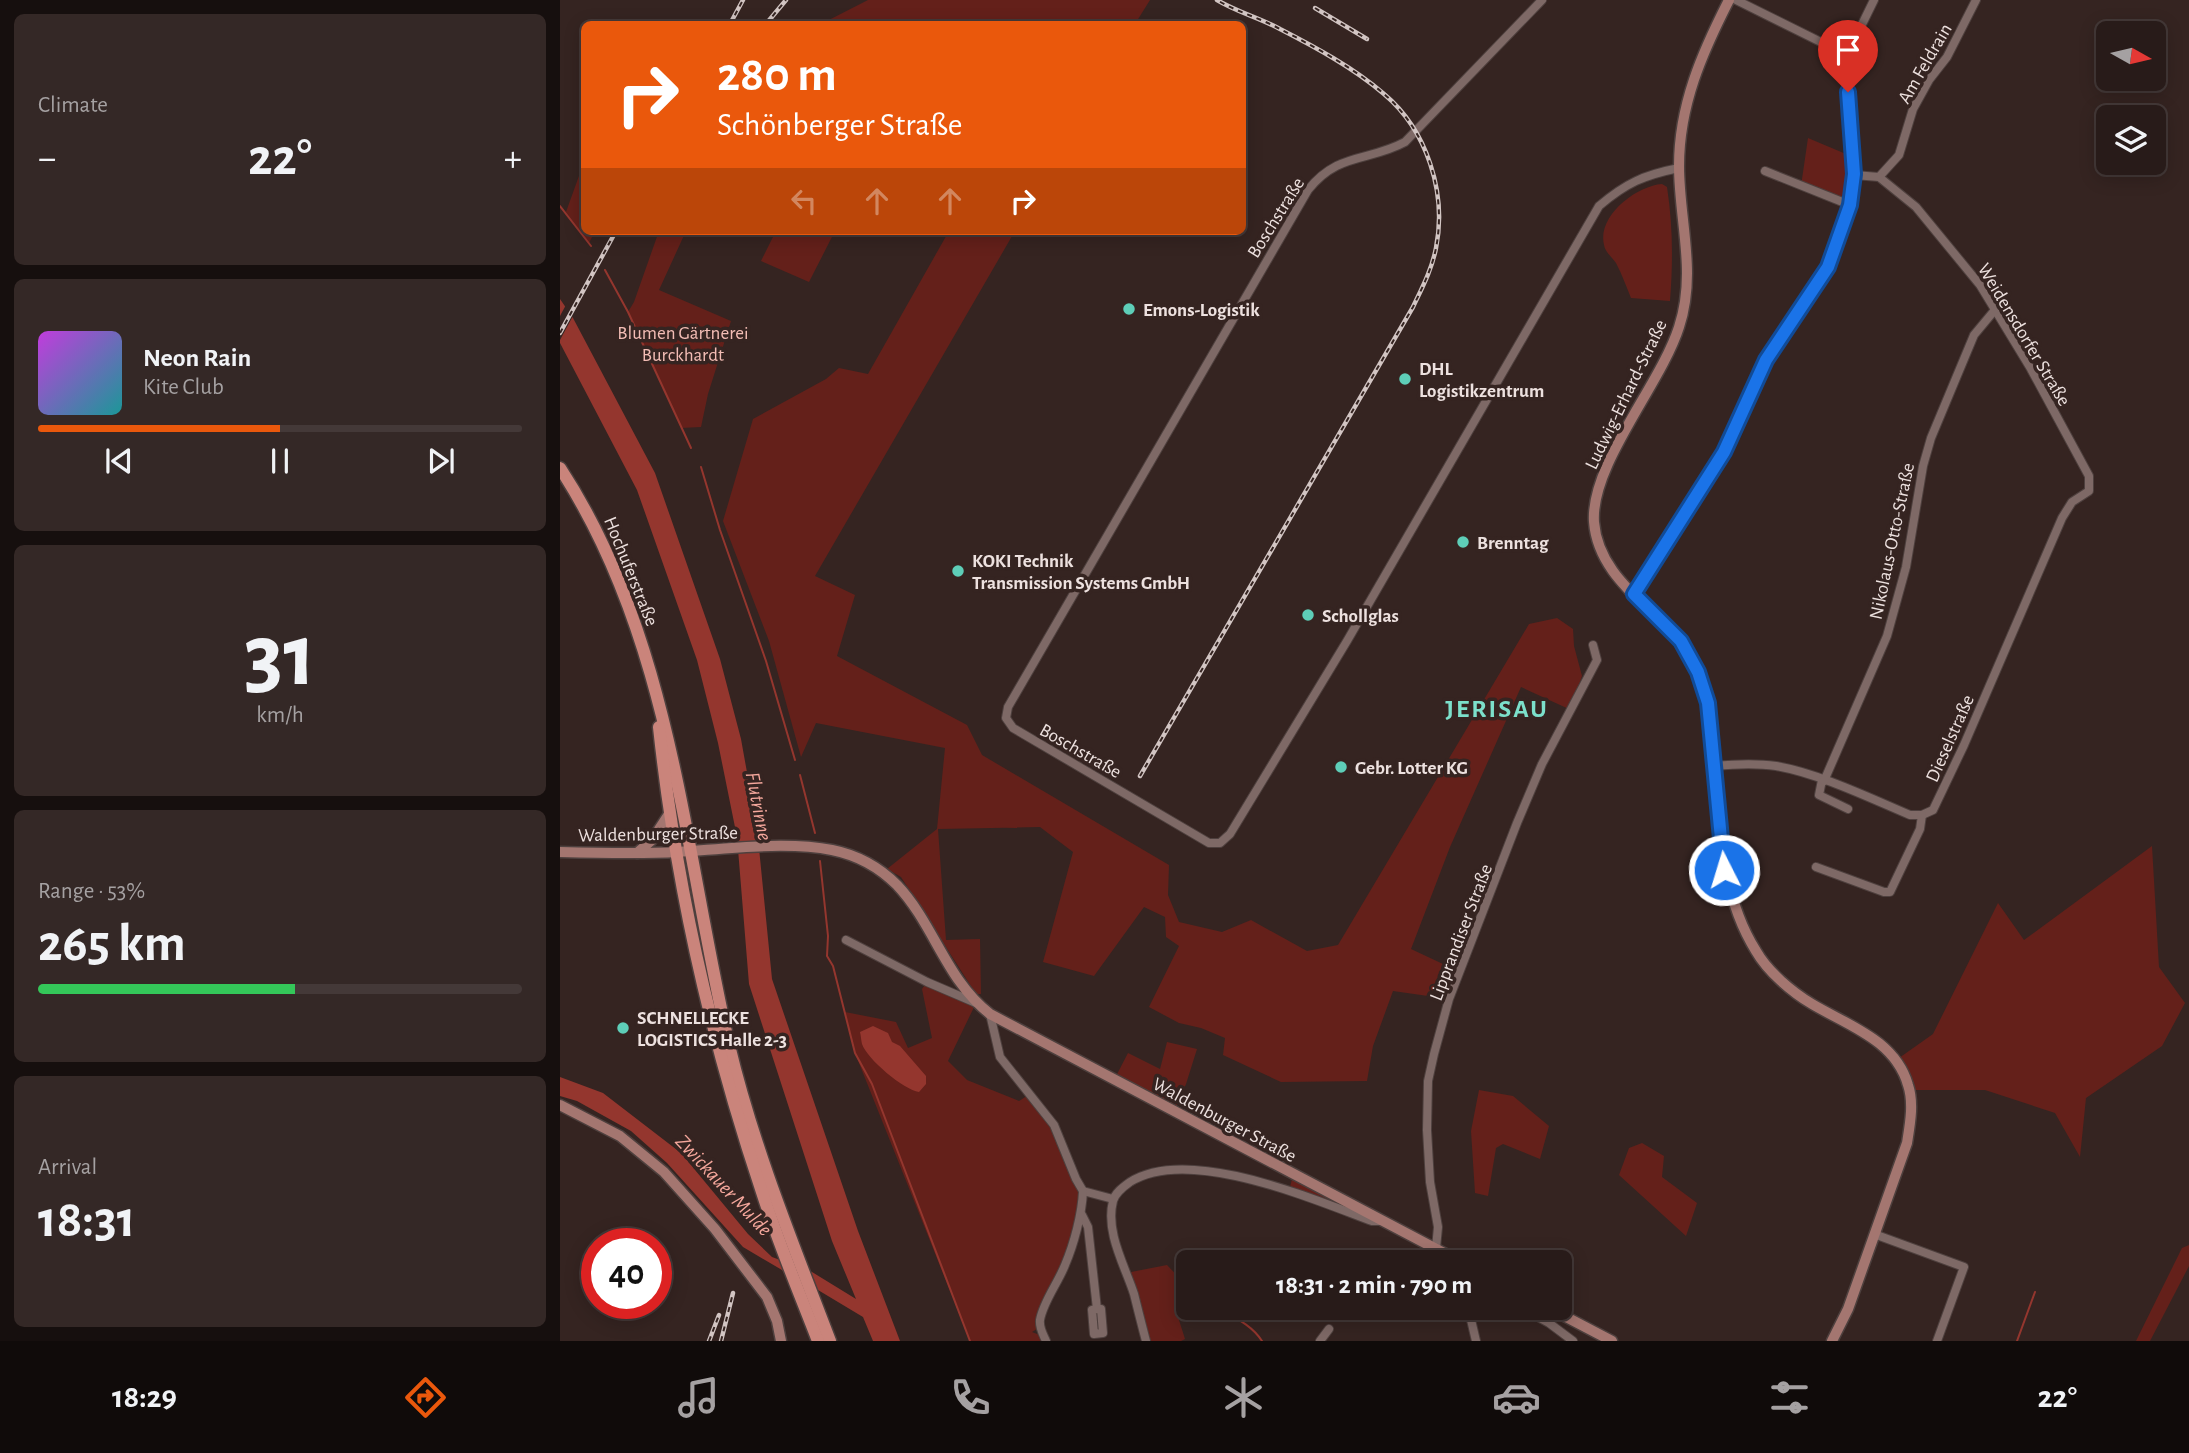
<!DOCTYPE html>
<html lang="en">
<head>
<meta charset="utf-8">
<style>
	:root { --surface:#281b19; --page:#342826; --text:#f1f3f6; --muted:#a5a1a2; --line:#443938; --accent:#ea580c }
	body { margin:0; font-family:"Alegreya Sans",sans-serif; background:var(--page); color:var(--text); height:100vh; display:flex; flex-direction:column; font-size:26px; white-space:nowrap }
	* { box-sizing:border-box; margin:0 }
	p { font-size:23px; color:var(--muted) }
	.icon { flex:none; width:38px; height:38px; fill:none; stroke:currentColor; stroke-width:2; stroke-linecap:round; stroke-linejoin:round }
	.map { position:relative; flex:1; overflow:hidden }
	.drawer { display:flex; flex-direction:column; gap:14px; padding:14px; background:#160f0e; width:560px }
	.drawer>* { flex:none }
	.hud { position:absolute; left:21px; top:21px; width:665px; height:214px; border-radius:10px; box-shadow:0 4px 18px #0003,0 0 0 2px var(--line); background:#ea580c; color:#fff; overflow:hidden }
	.needle { width:46px; rotate:98deg }
	.fabs { position:absolute; left:1536px; top:21px; display:grid; gap:14px }
	.fabs a { display:grid; place-items:center; width:70px; height:70px; border-radius:10px; background:var(--surface); box-shadow:0 4px 18px #0003,0 0 0 2px var(--line); font-size:35px }
	.speed { position:absolute; left:21px; top:1228px; display:flex; gap:14px; font-size:35px; font-weight:700; text-align:center }
	.speed>* { display:grid; place-content:center; width:91px; height:91px; border-radius:50%; background:var(--surface); box-shadow:0 4px 18px #0003,0 0 0 2px var(--line); line-height:1 }
	.speed .limit { border:10px solid #d22; background:#fff; color:#111 }
	.pin { position:absolute; display:grid; place-items:center; width:60px; height:60px; color:#fff; margin:-72px -30px; border-radius:50% 50% 50% 0; rotate:-45deg; box-shadow:0 0 7px #0007 }
	.pin .icon { rotate:45deg }
	.me { position:absolute; width:77px; margin:-38px; rotate:355deg; stroke-linejoin:round; filter:drop-shadow(0 0 5px #0008) }
	.turn { display:flex; align-items:center; gap:24px; height:147px; padding:0 21px; font-size:32px }
	.turn .icon { width:91px; height:91px; stroke-width:2.5 }
	.turn b { display:block; font-size:49px; line-height:60px }
	.lanes { display:flex; align-items:center; height:66px; padding:0 21px; background:#0003; justify-content:center; gap:35px; direction:ltr }
	.lanes .off { opacity:.35 }
	.big { font-size:52px; font-weight:600; line-height:1.1 }
	.drawer .widget { flex:1; display:flex; flex-direction:column; justify-content:center; gap:10px; min-width:0; padding:0 24px; border-radius:10px; background:var(--page) }
	.drawer .dial { align-items:center; gap:0 }
	.dial b { font-size:91px; line-height:1 }
	.song { display:flex; align-items:center; gap:21px }
	.cover { width:84px; height:84px; border-radius:10px; background:linear-gradient(135deg,hsl(290 70% 55%),hsl(180 70% 35%)) }
	.played { height:7px; border-radius:4px; background:linear-gradient(90deg,var(--accent) 50%,var(--line) 50%) }
	.keys { display:flex; justify-content:space-around; direction:ltr }
	.heat { display:flex; justify-content:space-between; align-items:center; font-size:38px; direction:ltr }
	.charge { height:10px; border-radius:5px; background:linear-gradient(90deg,#34c759 53%,var(--line) 0) }
	.trip { position:absolute; left:616px; top:1250px; width:396px; height:70px; border-radius:10px; background:var(--surface); box-shadow:0 4px 18px #0003,0 0 0 2px var(--line); font-weight:600; line-height:70px; text-align:center }
	.dock { display:flex; height:112px; justify-content:space-around; align-items:center; background:#100b0a; color:var(--muted) }
	.dock .icon { width:49px; height:49px }
	.dock .selected { color:var(--accent) }
	.dock b { font-size:32px; color:var(--text) }
	main { display:flex; flex:1; min-height:0 }
	.map>svg:first-child { display:block }
	.green { fill:#64201a }
	.water { fill:#94362e }
	.pier { fill:#352421 }
	.lines { fill:none; stroke-linecap:round; stroke-linejoin:round }
	.stream { stroke:#94362e; stroke-width:2 }
	.street-casing { stroke:#4e403e; stroke-width:10 }
	.secondary-casing { stroke:#4e403e; stroke-width:13 }
	.primary-casing { stroke:#4e403e; stroke-width:15 }
	.street { stroke:#7e6966; stroke-width:8 }
	.secondary { stroke:#a47670; stroke-width:10 }
	.primary { stroke:#ca847b; stroke-width:12 }
	.rail-casing { stroke:#d2c5c3; stroke-width:4.5 }
	.rail { stroke:#352421; stroke-width:2; stroke-dasharray:5; stroke-linecap:butt }
	.route-casing { stroke:#114b97; stroke-width:18 }
	.route { stroke:#1a73e8; stroke-width:12 }
	.poi-dot { fill:#5eceb8; stroke:#352421; stroke-width:2.5 }
	.labels { text-anchor:middle; stroke-width:7; stroke-linejoin:round; paint-order:stroke }
	.street-label { font-size:19px; fill:#ede1df; stroke:#352421 }
	.poi-label { font-size:19px; font-weight:bold; fill:#ede1df; stroke:#352421; text-anchor:start }
	.park-label { font-size:19px; fill:#f3bdb5; stroke:#352421 }
	.water-label { font-size:21px; font-style:italic; fill:#f5a79c; stroke:#352421 }
	.district-label { font-size:26px; font-weight:bold; letter-spacing:2px; fill:#7ce0cb; stroke:#352421 }
</style>
</head>
<body>
<main>
<section class="drawer">
<div class="widget"><p>Climate</p>
<div class="heat"><a>−</a><b class="big">22°</b><a>+</a></div>
</div>
<div class="widget">
<div class="song"><i class="cover"></i><div><b>Neon Rain</b><p>Kite Club</p></div></div>
<div class="played"></div>
<div class="keys"><svg class="icon" aria-label="previous" viewBox="0 0 24 24"><path d="M18 5L8 12l10 7zM5 5v14"/></svg><svg class="icon" aria-label="pause" viewBox="0 0 24 24"><path d="M8 5v14M16 5v14"/></svg><svg class="icon" aria-label="next" viewBox="0 0 24 24"><path d="M6 5l10 7-10 7zM19 5v14"/></svg></div>
</div>
<div class="widget dial"><b>31</b><p>km/h</p></div>
<div class="widget"><p>Range · 53%</p><b class="big">265 km</b><div class="charge"></div></div>
<div class="widget"><p>Arrival</p><b class="big">18:31</b></div>
</section>
<div class="map">
<svg width="1629" height="1341" viewBox="0 0 1629 1341">
	<rect width="100%" height="100%" fill="#352421"/>
	<g class="green">
		<polygon points="308,0 590,0 575,24 261,24"/>
		<polygon points="1248,138 1293,157 1290,205 1241,186"/>
		<polygon points="24,162 24,231 35,231 29,243 6,212"/>
		<path d="M1102 184 1107 187C1113 225 1113 263 1110 301L1071 298C1066 286 1062 274 1056 263 1052 257 1045 252 1044 245 1037 216 1076 186 1102 184Z"/>
		<polygon points="99,231 126,231 99,290 171,321 148,394 141,427 121,428 68,312 74,302"/>
		<polygon points="216,231 275,231 249,282 201,261"/>
		<polygon points="389,231 455,231 255,576 295,595 277,656 407,725 422,755 609,865 608,895 619,922 662,932 691,920 747,951 778,945 969,624 997,618 1013,629 1014,646 1022,676 1011,710 961,687 890,847 851,949 900,972 889,999 833,991 813,1046 807,1081 721,1082 663,1055 665,1038 641,1028 619,1023 589,1007 619,946 606,937 605,917 584,907 534,976 483,962 513,852 480,827 378,829 386,940 420,939 421,994 416,994 341,877 327,869 377,829 385,748 256,723 241,757 209,641 163,521 193,419 266,379 279,368 308,374"/>
		<polygon points="1592,846 1599,967 1625,1003 1602,1046 1526,1098 1520,1157 1495,1113 1425,1090 1354,1090 1339,1058 1373,1034 1438,903 1464,940"/>
		<polygon points="367,982 416,1003 388,1061 407,1080 459,1101 470,1094 484,1111 523,1191 522,1215 480,1327 472,1332 482,1336 484,1341 410,1341 295,1053 285,1012 336,1022 348,1048 372,1038 362,989"/>
		<polygon points="607,1042 637,1049 626,1084 614,1112 554,1080 568,1053 600,1069"/>
		<polygon points="919,1090 953,1096 989,1126 980,1159 943,1144 936,1148 928,1196 915,1193 911,1131"/>
		<polygon points="1082,1143 1104,1156 1102,1177 1137,1203 1126,1236 1059,1175 1069,1148"/>
		<polygon points="732,1179 777,1202 770,1204 729,1191"/>
		<polygon points="1629,1245 1629,1266 1590,1341 1576,1341 1622,1248"/>
		<polygon points="607,1265 628,1287 628,1307 638,1307 619,1320 625,1339 621,1341 586,1341 566,1273"/>
	</g>
	<g class="water">
		<polygon points="0,299 13,318 95,473 160,659 181,739 197,828 212,979 298,1231 340,1341 313,1341 303,1317 258,1290 227,1277 222,1270 183,1247 107,1163 71,1131 17,1101 0,1096 0,1077 43,1093 121,1153 188,1234 212,1257 252,1272 296,1299 272,1241 189,984 177,837 158,743 137,660 77,490 0,343"/>
		<path d="M313 1026 328 1033 332 1042 340 1046 366 1076V1084L359 1092C344 1090 307 1059 302 1044 301 1040 301 1036 300 1032Z"/>
	</g>
	<polygon class="pier" points="7,303 14,314 0,340 0,316"/>
	<g class="lines">
		<g class="stream">
			<polyline points="0,206 31,246"/>
			<polyline points="45,270 68,312 131,448"/>
			<polyline points="141,467 160,530 206,661 235,760"/>
			<polyline points="240,775 255,833"/>
			<polyline points="260,861 268,936 267,956 273,966 295,1053 312,1084 410,1341"/>
			<polyline points="621,1274 628,1283"/>
			<path d="M656 1307C673 1317 691 1324 702 1341"/>
			<polyline points="1457,1341 1475,1292"/>
		</g>
		<g class="street-casing">
			<g id="street">
				<path d="M982 0 845 142C808 162 778 152 748 190L448 707 446 718 453 728 649 843H660L670 834 787 641 1039 206C1066 183 1084 175 1119 168"/>
				<polyline points="1176,0 1287,55"/>
				<polyline points="1205,171 1290,205"/>
				<polyline points="1319,177 1339,155 1353,109 1369,80 1387,57 1416,0"/>
				<polyline points="1074,594 1163,452 1206,360 1268,267 1290,205 1294,175 1287,55 1314,0"/>
				<path d="M1155 766C1176 764 1195 763 1216 766 1258 773 1310 798 1350 815H1362L1373 810 1404 745 1502 518 1512 502 1529 491V476L1471 369 1420 285 1356 207 1319 177 1294 175"/>
				<polyline points="1262,780 1259,795 1288,809"/>
				<polyline points="1264,781 1327,636 1346,567 1363,466 1371,438 1414,335 1434,311"/>
				<polyline points="1256,867 1324,892 1330,892 1360,829 1362,815"/>
				<polyline points="286,940 367,982 416,1003"/>
				<polyline points="430,1014 440,1057 494,1125 516,1179 523,1191 553,1199"/>
				<polyline points="522,1215 528,1227 537,1309 541,1309 543,1333 534,1334 532,1310 537,1309"/>
				<polyline points="1314,1234 1404,1267 1377,1341"/>
				<polyline points="884,1262 876,1248 878,1227 870,1182 867,1130 868,1081 874,1054 889,999 957,823 982,764 1037,660 1033,645"/>
				<polyline points="908,1307 916,1341"/>
				<polyline points="960,1307 989,1323 1013,1341"/>
				<path d="M486 1341C483 1334 479 1328 480 1320 483 1302 498 1283 505 1265 514 1244 522 1214 523 1191"/>
				<path d="M586 1341C582 1326 578 1310 574 1294 565 1266 545 1232 553 1201 555 1193 563 1187 570 1182 628 1145 752 1199 812 1221H820"/>
				<polyline points="760,1341 769,1329"/>
			</g>
		</g>
		<g class="secondary-casing">
			<g id="secondary">
				<path d="M1169 0C1142 53 1119 105 1119 166 1119 220 1137 273 1119 327 1101 384 1030 465 1034 522 1039 588 1115 616 1139 674 1148 697 1150 719 1153 743 1161 814 1157 889 1196 951 1208 972 1232 992 1252 1004 1289 1026 1335 1040 1348 1085 1354 1103 1350 1124 1347 1143L1288 1309 1272 1341"/>
				<path d="M0 852C39 853 78 854 118 852 165 849 226 841 272 850 297 855 319 867 337 885 374 924 386 980 430 1014L901 1262"/>
				<polyline points="77,853 92,840 109,814"/>
				<polyline points="0,1105 60,1136 104,1172 155,1229 207,1297 217,1321 221,1341"/>
				<polyline points="987,1307 1052,1341"/>
			</g>
		</g>
		<g class="primary-casing">
			<g id="primary">
				<path d="M0 468C112 639 124 851 169 1045 193 1146 233 1244 270 1341"/>
				<path d="M99 727C116 886 151 1040 202 1192 218 1242 239 1292 258 1341"/>
			</g>
		</g>
		<use href="#street" class="street"/>
		<use href="#secondary" class="secondary"/>
		<use href="#primary" class="primary"/>
		<g class="rail-casing">
			<g id="rail">
				<polyline points="755,8 807,39"/>
				<polyline points="170,24 183,0"/>
				<polyline points="206,24 226,0"/>
				<polyline points="0,333 56,231"/>
				<path d="M580 776 853 307C862 288 872 269 876 248 887 193 867 130 824 94 794 68 755 47 720 29 700 18 677 12 657 0"/>
				<polyline points="149,1341 159,1315"/>
				<polyline points="161,1341 173,1293"/>
			</g>
		</g>
		<use href="#rail" class="rail"/>
	</g>
	<g class="lines">
		<g class="route-casing">
			<polyline id="route" points="1164,870 1148,703 1138,672 1121,641 1074,594 1164,452 1206,360 1268,267 1290,205 1294,174 1288,92"/>
		</g>
		<use href="#route" class="route"/>
	</g>
	<g class="poi-dot">
		<circle cx="569" cy="309" r="7"/>
		<circle cx="845" cy="379" r="7"/>
		<circle cx="903" cy="542" r="7"/>
		<circle cx="398" cy="571" r="7"/>
		<circle cx="748" cy="615" r="7"/>
		<circle cx="781" cy="767" r="7"/>
		<circle cx="63" cy="1028" r="7"/>
	</g>
	<g class="labels">
		<g class="street-label">
			<text transform="translate(1364 63) rotate(-60)" y="7">Am Feldrain</text>
			<text transform="translate(715 217) rotate(-58)" y="7">Boschstraße</text>
			<text transform="translate(1465 334) rotate(59)" y="7">Weidensdorfer Straße</text>
			<text transform="translate(1065 394) rotate(-64)" y="7">Ludwig-Erhard-Straße</text>
			<text transform="translate(1331 541) rotate(-78)" y="7">Nikolaus-Otto-Straße</text>
			<text transform="translate(72 571) rotate(68)" y="7">Hochuferstraße</text>
			<text transform="translate(1389 738) rotate(-66)" y="7">Dieselstraße</text>
			<text transform="translate(521 750) rotate(30)" y="7">Boschstraße</text>
			<text transform="translate(98 833) rotate(-1)" y="7">Waldenburger Straße</text>
			<text transform="translate(900 932) rotate(-69)" y="7">Lipprandiser Straße</text>
			<text transform="translate(665 1119) rotate(28)" y="7">Waldenburger Straße</text>
		</g>
		<g class="poi-label">
			<text x="583" y="316">Emons-Logistik</text>
			<text x="859" y="375">DHL<tspan x="859" dy="22">Logistikzentrum</tspan></text>
			<text x="917" y="549">Brenntag</text>
			<text x="412" y="567">KOKI Technik<tspan x="412" dy="22">Transmission Systems GmbH</tspan></text>
			<text x="762" y="622">Schollglas</text>
			<text x="795" y="774">Gebr. Lotter KG</text>
			<text x="77" y="1024">SCHNELLECKE<tspan x="77" dy="22">LOGISTICS Halle 2-3</tspan></text>
		</g>
		<g class="park-label">
			<text x="123" y="339">Blumen Gärtnerei<tspan x="123" dy="22">Burckhardt</tspan></text>
		</g>
		<g class="water-label">
			<text transform="translate(199 806) rotate(79)" y="7">Flutrinne</text>
			<text transform="translate(164 1185) rotate(47)" y="7">Zwickauer Mulde</text>
		</g>
		<g class="district-label">
			<text x="937" y="717">JERISAU</text>
		</g>
	</g>
</svg>
<div class="fabs">
<a><svg class="needle" viewBox="-14 -14 28 28"><path d="M0-13l5 13h-10z" fill="#e53935"/><path d="M0 13l5-13h-10z" fill="#a5a1a2"/></svg></a>
<a><svg class="icon" aria-label="layers" viewBox="0 0 24 24"><path d="M12 4l9 5-9 5-9-5zM3 14l9 5 9-5"/></svg></a>
</div>
<div class="speed"><div class="limit">40</div></div>
<div class="pin" style="left:1288px;top:92px;background:#d93025"><svg class="icon" aria-label="arrive" viewBox="0 0 24 24"><path d="M6 21V4h12l-3 4 3 4H6"/></svg></div>
<svg class="me" style="left:1164px;top:870px" viewBox="-20 -20 40 40"><circle r="17" fill="#1a73e8" stroke="#fff" stroke-width="3"/><path d="M0-11L8 9 0 5-8 9z" fill="#fff"/></svg>
<div class="trip">18:31 · 2 min · 790 m</div>
<div class="hud">
<div class="turn"><svg class="icon" aria-label="right" viewBox="0 0 24 24"><path d="M7 20v-9h11M14 6l5 5-5 5"/></svg><div><b>280 m</b>Schönberger Straße</div></div>
<div class="lanes"><svg class="icon off" aria-label="left" viewBox="0 0 24 24"><path d="M17 20v-9H6M10 6l-5 5 5 5"/></svg><svg class="icon off" aria-label="ahead" viewBox="0 0 24 24"><path d="M12 20V5M6 11l6-6 6 6"/></svg><svg class="icon off" aria-label="ahead" viewBox="0 0 24 24"><path d="M12 20V5M6 11l6-6 6 6"/></svg><svg class="icon" aria-label="right" viewBox="0 0 24 24"><path d="M7 20v-9h11M14 6l5 5-5 5"/></svg></div>
</div>
</div>
</main>
<nav class="dock">
<b>18:29</b>
<svg class="icon selected" aria-label="directions" viewBox="0 0 24 24"><path d="M12 3l9 9-9 9-9-9zM9 14v-3h6M13 9l2 2-2 2"/></svg>
<svg class="icon" aria-label="music" viewBox="0 0 24 24"><path d="M9 18V5l10-2v13"/><circle cx="6" cy="18" r="3"/><circle cx="16" cy="16" r="3"/></svg>
<svg class="icon" aria-label="phone" viewBox="0 0 24 24"><path d="M5 4h4l2 5-3 2q2 4 5 5l2-3 5 2v4C11 20 4 13 5 4z"/></svg>
<svg class="icon" aria-label="climate" viewBox="0 0 24 24"><path d="M12 3v18M4 7l16 10M4 17L20 7"/></svg>
<svg class="icon" aria-label="car" viewBox="0 0 24 24"><path d="M5 17H2v-5l4-1 3-4h7l3 4 3 1v5h-3M9 17h6M6 11h13"/><circle cx="7" cy="17" r="2"/><circle cx="17" cy="17" r="2"/></svg>
<svg class="icon" aria-label="filters" viewBox="0 0 24 24"><path d="M4 7h16M4 17h16"/><circle cx="9" cy="7" r="2"/><circle cx="15" cy="17" r="2"/></svg>
<b>22°</b>
</nav>
</body>
</html>
